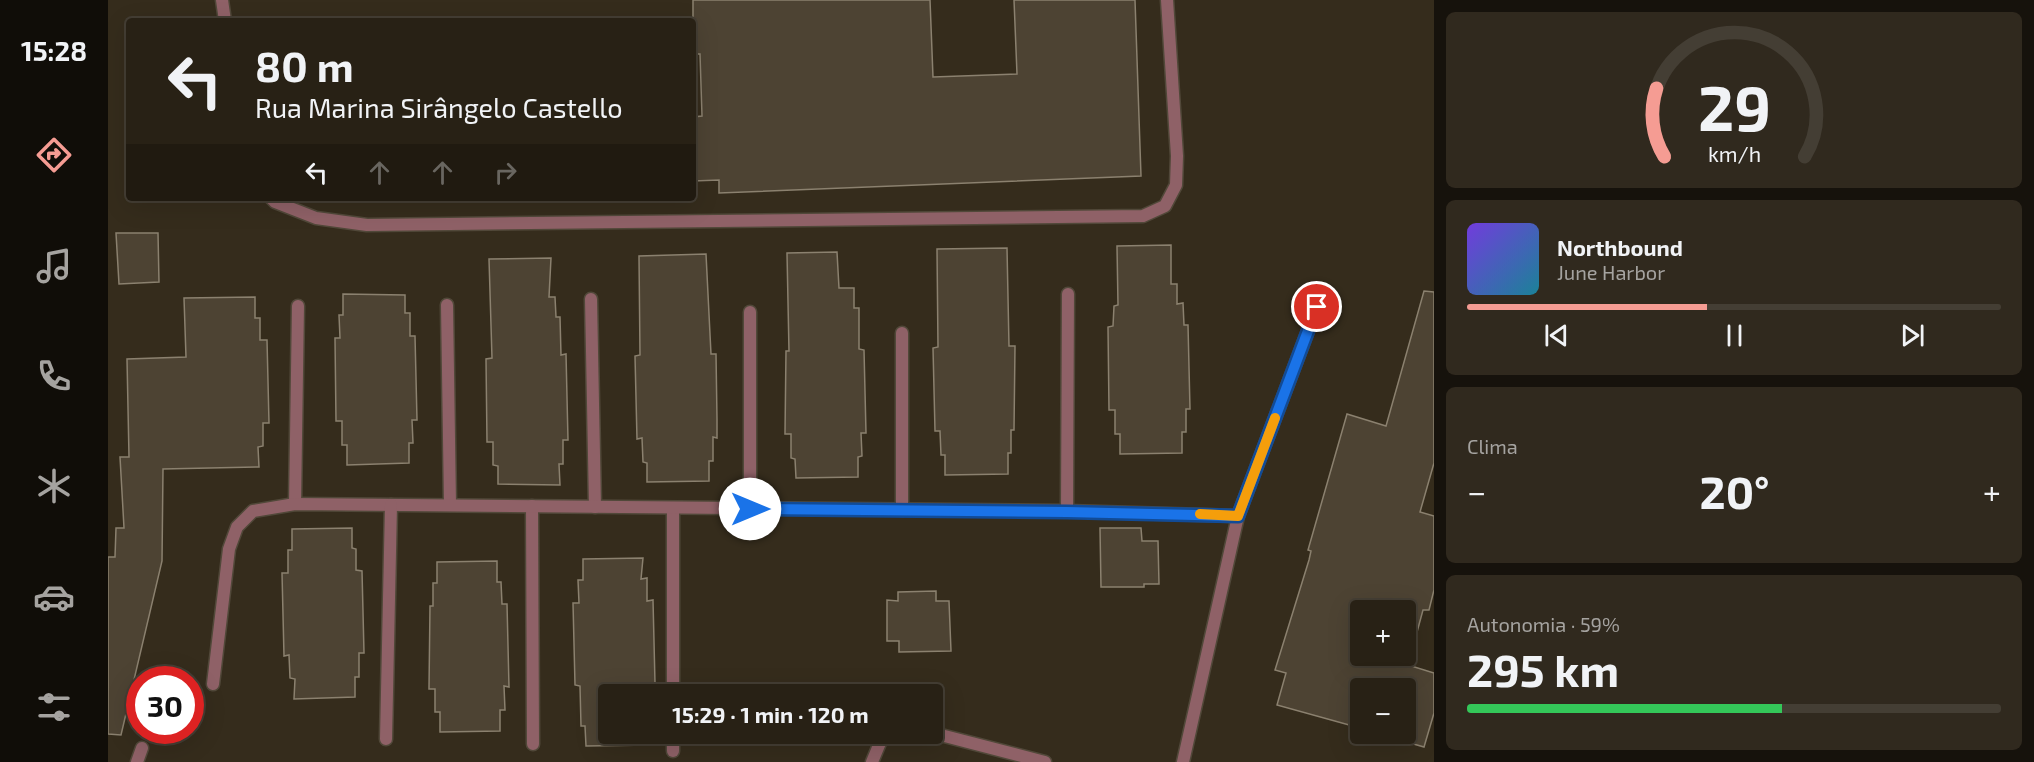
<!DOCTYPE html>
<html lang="pt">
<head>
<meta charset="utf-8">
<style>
	:root { --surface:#282115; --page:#30291e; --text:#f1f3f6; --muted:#a5a3a0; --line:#443e34; --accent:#f59c93 }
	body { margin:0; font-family:"Exo 2",sans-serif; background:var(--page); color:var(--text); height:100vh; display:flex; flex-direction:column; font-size:22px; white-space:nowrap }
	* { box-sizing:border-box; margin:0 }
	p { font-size:20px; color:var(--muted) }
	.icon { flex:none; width:33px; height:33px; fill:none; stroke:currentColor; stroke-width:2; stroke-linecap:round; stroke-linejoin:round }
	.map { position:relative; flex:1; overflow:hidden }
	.details { display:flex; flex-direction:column; gap:12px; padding:12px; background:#16120c; width:600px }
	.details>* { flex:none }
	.guide { position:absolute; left:18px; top:18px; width:570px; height:183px; border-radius:6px; box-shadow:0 6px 24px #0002,0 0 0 2px var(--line); background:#282115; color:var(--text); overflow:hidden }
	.controls { position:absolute; left:1242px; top:600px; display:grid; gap:12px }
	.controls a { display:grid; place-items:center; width:66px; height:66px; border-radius:6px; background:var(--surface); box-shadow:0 6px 24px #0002,0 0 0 2px var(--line); font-size:30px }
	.speed { position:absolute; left:18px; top:666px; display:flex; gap:12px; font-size:30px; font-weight:700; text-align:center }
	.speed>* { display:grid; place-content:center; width:78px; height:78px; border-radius:50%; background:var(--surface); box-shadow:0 6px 24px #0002,0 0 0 2px var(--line); line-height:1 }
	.speed .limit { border:9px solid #d22; background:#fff; color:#111 }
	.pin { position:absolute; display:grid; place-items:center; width:51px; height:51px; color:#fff; margin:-26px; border:3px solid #fff; border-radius:50%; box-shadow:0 2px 6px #0007 }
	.me { position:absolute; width:66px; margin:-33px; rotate:90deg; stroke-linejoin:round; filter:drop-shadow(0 0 4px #0008) }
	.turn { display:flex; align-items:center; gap:21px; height:126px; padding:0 30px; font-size:27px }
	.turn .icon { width:78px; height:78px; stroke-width:2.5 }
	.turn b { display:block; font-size:42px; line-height:51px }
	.lanes { display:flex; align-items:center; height:57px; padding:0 30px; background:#0003; justify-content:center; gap:30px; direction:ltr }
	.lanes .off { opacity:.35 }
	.big { font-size:45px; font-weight:700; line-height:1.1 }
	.details .tile { flex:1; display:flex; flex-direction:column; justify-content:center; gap:9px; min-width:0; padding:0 21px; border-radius:9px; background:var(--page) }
	.details .dial { align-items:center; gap:0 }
	.dial svg { height:156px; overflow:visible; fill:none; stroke:var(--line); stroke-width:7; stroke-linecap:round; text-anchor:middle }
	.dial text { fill:var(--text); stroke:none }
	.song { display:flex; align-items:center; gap:18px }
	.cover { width:72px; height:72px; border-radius:9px; background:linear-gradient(135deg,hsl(260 70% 55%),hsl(190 70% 35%)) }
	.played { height:6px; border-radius:3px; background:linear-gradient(90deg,var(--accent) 45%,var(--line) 45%) }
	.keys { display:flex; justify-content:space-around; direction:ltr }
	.heat { display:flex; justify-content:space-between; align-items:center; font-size:33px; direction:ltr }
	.charge { height:9px; border-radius:4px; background:linear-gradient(90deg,#34c759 59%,var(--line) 0) }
	.trip { position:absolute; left:490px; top:684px; width:345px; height:60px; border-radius:6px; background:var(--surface); box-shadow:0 6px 24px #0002,0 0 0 2px var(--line); font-weight:700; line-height:60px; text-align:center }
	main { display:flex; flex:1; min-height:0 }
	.tab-bar { display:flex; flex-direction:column; width:108px; justify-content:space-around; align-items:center; background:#100d08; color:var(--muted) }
	.tab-bar .icon { width:42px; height:42px }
	.tab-bar .active { color:var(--accent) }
	.tab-bar b { font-size:27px; color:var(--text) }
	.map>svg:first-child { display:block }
	.building { fill:#4d4333; stroke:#8b816f; stroke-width:1.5; fill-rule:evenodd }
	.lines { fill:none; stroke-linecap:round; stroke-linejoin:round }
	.street-casing { stroke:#514839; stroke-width:15 }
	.street { stroke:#8f6167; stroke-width:12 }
	.route-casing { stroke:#114b97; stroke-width:15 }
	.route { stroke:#1a73e8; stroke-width:10 }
	.slow { stroke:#f59e0b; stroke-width:10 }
</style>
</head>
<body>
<main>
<nav class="tab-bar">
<b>15:28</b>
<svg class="icon active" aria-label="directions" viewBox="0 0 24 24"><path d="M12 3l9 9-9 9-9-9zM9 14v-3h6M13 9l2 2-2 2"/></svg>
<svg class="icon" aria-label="music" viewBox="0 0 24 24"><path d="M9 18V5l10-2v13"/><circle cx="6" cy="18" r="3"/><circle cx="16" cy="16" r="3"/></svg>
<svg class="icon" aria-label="phone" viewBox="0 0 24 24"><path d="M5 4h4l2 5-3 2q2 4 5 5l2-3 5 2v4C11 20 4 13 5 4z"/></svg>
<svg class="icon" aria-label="climate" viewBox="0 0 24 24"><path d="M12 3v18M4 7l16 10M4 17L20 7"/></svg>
<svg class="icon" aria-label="car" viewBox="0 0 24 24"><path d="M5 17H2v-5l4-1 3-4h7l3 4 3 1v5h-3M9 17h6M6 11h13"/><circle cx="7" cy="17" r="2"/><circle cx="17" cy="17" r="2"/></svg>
<svg class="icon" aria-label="filters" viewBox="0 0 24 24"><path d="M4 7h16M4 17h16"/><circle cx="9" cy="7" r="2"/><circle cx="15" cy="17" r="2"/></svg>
</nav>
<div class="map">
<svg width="1326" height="762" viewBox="0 0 1326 762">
	<rect width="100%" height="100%" fill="#352c1c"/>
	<g class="building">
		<polygon points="585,0 822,0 825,77 909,74 906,0 1027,0 1033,176 611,193 611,180 585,181 585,117 594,116 592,54 585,54"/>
		<polygon points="8,233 50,233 51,282 11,284"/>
		<polygon points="1063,245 1063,284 1069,284 1069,304 1075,303 1076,325 1080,325 1082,409 1078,409 1078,432 1074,432 1074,453 1012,454 1012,434 1007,434 1007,410 1001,410 1000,327 1005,326 1006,306 1010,305 1009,246"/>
		<polygon points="899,248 901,346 907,346 906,430 903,430 903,453 900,453 900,474 837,475 837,455 833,455 832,431 827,431 825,348 830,347 829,249"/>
		<polygon points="729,252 731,288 746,288 746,308 751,308 751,349 756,350 758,433 753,433 754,456 750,457 750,477 688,478 687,459 683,458 683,434 677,434 678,351 681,351 679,253"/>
		<polygon points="598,254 603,354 608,354 609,419 609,438 605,437 605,461 601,461 601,481 539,482 539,463 535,462 534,438 529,439 527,356 532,355 531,256"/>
		<polygon points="443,258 441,297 447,297 448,317 452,317 453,355 458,354 460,440 455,440 455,464 451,464 452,485 390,484 390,466 385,465 385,442 379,442 378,359 384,358 381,259"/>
		<path d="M1316 291 1326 292V463L1312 512 1326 516V590L1321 610H1315L1300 665 1326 673V713L1316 747 1271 734H1298V688H1252V728L1169 705 1178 673 1167 670 1201 560 1203 551 1200 550 1239 414 1278 426ZM1252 610H1298V656H1252Z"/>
		<polygon points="235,294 297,295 297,313 302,313 302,336 307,336 309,420 304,420 305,443 301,443 301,463 239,465 239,445 234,445 234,421 228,421 227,338 232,338 231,315 235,315"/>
		<polygon points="147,297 147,318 152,318 152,340 159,340 161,423 155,423 155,446 150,447 151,467 55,469 54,561 13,735 0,734 0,557 7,557 8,528 16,528 12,457 21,457 19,359 78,357 76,298"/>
		<polygon points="244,528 244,548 248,549 248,570 254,571 256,653 251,653 251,677 247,677 247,697 186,699 187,679 182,678 181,655 176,656 174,573 180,573 180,550 184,550 184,529"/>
		<polygon points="992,528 1033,528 1034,541 1050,541 1051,584 1036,584 1036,587 993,587"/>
		<polygon points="535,558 533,579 539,578 539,601 545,600 547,683 542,683 542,694 501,694 501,734 542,734 542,745 478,746 477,726 473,726 472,686 467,685 465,603 471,603 470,580 475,580 475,559"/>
		<polygon points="389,561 389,582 393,582 394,604 399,604 401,687 396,686 397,710 392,710 392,731 332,732 332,712 327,712 327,689 321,689 322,606 325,606 325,583 329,583 329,562"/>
		<polygon points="828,591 828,601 841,601 843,651 791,652 791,641 779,641 779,600 790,601 790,592"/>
	</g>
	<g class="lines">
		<g class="street-casing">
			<g id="street">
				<polyline points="114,0 117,21"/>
				<polyline points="163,198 167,202 208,218 259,225 1035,216 1057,206 1068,185 1069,156 1059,0"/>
				<polyline points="483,299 487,507"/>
				<polyline points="339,305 342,505"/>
				<polyline points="642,312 642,509"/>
				<polyline points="794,333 794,510"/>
				<polyline points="187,504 190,306"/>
				<polyline points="424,506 425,744"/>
				<polyline points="565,508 565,694"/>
				<polyline points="959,511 960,294"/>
				<polyline points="105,684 121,549 129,527 145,511 187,504 959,511 1130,516"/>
				<polyline points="825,733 937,762"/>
				<polyline points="565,734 565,751"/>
				<polyline points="278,739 283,505"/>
				<polyline points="29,762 34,748"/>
				<polyline points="764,762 774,738 779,734"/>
				<polyline points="1075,762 1130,516 1209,307"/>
			</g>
		</g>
		<use href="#street" class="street"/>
	</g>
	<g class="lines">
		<g class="route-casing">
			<polyline id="route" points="642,509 959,512 1130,516 1209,307"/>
		</g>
		<use href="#route" class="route"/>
		<polyline class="slow" points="1092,514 1130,516 1167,418"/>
	</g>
</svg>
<div class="controls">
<a>+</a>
<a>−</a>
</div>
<div class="speed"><div class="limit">30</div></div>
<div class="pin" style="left:1209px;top:307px;background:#d93025"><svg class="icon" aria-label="arrive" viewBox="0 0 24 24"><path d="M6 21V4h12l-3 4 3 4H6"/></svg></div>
<svg class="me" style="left:642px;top:509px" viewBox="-20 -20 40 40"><circle r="19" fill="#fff"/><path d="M0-13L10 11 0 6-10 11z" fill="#1a73e8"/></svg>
<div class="trip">15:29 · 1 min · 120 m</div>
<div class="guide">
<div class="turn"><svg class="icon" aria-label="left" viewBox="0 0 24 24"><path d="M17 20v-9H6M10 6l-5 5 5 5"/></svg><div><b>80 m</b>Rua Marina Sirângelo Castello</div></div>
<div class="lanes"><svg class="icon" aria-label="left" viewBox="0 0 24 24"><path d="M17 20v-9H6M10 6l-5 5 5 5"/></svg><svg class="icon off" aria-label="ahead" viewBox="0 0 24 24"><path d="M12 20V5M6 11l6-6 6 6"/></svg><svg class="icon off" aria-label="ahead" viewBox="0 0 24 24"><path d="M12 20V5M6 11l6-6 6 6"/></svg><svg class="icon off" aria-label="right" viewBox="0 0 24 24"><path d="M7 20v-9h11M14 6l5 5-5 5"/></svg></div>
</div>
</div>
<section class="details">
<div class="tile dial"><svg viewBox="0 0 100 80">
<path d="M14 69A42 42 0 1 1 86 69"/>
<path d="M14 69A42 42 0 0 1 10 34" stroke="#f59c93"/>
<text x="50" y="56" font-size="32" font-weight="700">29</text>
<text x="50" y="72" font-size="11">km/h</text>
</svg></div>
<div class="tile">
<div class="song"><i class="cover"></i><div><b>Northbound</b><p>June Harbor</p></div></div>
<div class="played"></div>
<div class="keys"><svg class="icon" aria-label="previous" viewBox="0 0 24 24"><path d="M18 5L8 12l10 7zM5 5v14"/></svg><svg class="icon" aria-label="pause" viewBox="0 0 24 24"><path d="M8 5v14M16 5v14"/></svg><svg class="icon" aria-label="next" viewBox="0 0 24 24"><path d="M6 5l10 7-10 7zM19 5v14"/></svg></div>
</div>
<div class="tile"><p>Clima</p>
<div class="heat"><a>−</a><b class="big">20°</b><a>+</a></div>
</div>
<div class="tile"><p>Autonomia · 59%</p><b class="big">295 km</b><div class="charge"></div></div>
</section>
</main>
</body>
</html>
